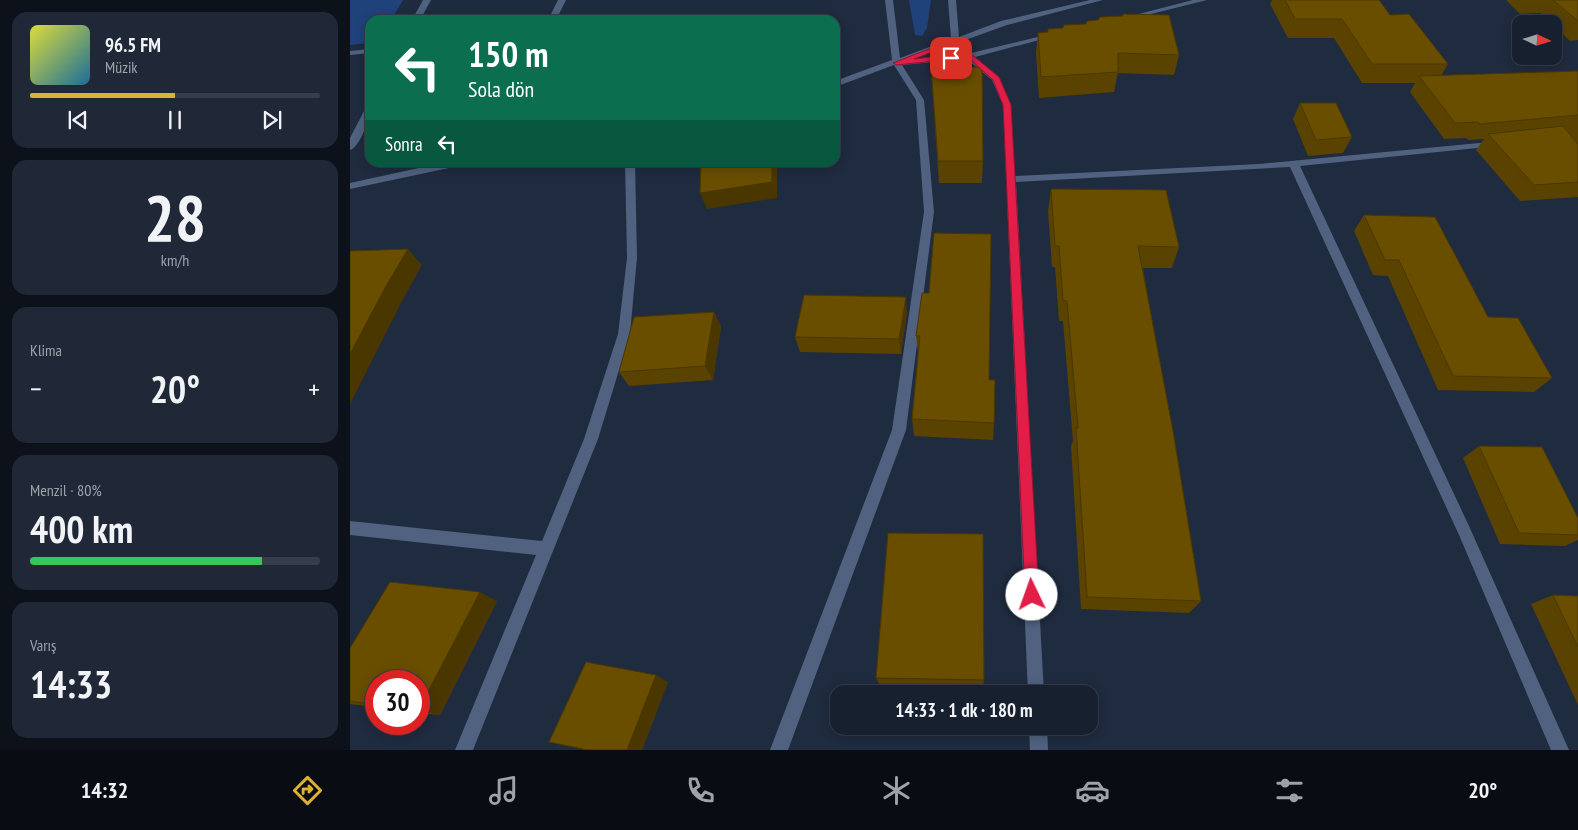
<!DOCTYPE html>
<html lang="tr">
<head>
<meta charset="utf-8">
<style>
	:root { --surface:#17202f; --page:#202837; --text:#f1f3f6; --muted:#9ea3aa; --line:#363e4b; --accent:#e0b034 }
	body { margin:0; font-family:"PT Sans Narrow",sans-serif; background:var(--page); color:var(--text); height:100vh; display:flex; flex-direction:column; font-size:19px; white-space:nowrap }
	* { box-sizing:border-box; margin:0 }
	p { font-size:16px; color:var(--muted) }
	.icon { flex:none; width:28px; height:28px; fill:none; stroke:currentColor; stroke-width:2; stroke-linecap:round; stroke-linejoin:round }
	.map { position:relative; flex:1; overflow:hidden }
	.details { display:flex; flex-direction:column; gap:12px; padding:12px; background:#0d121a; width:350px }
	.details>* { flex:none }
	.banner { position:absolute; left:15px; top:15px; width:475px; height:152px; border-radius:15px; box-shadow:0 2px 12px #0003,0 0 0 1px var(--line); background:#0b6e4f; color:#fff; overflow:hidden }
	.needle { width:32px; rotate:94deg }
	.buttons { position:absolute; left:1162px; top:15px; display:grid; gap:10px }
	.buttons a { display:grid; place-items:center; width:50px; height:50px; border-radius:10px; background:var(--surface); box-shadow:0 2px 12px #0003,0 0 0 1px var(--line); font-size:25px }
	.speed { position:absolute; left:15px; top:670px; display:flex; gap:10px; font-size:25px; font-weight:700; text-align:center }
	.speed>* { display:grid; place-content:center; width:65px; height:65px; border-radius:50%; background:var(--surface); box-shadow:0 2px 12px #0003,0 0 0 1px var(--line); line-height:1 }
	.speed .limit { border:8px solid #d22; background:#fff; color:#111 }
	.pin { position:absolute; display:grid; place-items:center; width:42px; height:42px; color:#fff; margin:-21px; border-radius:10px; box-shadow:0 2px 8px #0006 }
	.me { position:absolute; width:55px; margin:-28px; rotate:357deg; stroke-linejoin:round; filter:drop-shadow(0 0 4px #0008) }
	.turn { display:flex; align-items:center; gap:18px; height:105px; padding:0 20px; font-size:22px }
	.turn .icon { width:65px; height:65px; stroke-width:2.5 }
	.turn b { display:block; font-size:35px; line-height:42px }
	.then { display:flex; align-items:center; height:48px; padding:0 20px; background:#0003; gap:10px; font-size:19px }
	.big { font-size:38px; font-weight:800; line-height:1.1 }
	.details .tile { flex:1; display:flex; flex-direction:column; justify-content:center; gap:8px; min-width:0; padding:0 18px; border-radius:15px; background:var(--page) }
	.details .dial { align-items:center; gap:0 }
	.dial b { font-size:65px; line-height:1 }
	.song { display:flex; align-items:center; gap:15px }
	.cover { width:60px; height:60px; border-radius:8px; background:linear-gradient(135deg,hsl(60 70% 55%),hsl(200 70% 35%)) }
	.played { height:5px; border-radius:2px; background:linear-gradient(90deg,var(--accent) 50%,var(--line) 50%) }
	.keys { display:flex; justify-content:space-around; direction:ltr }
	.heat { display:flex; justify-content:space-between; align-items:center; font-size:28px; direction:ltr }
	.charge { height:8px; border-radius:4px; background:linear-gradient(90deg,#34c759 80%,var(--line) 0) }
	.trip { position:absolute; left:480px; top:685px; width:268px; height:50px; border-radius:15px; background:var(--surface); box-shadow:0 2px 12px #0003,0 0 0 1px var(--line); font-weight:800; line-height:50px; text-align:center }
	.menu { display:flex; height:80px; justify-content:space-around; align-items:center; background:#090d13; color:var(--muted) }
	.menu .icon { width:35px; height:35px }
	.menu .active { color:var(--accent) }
	.menu b { font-size:22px; color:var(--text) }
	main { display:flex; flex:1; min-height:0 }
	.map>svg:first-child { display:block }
	.green { fill:#1f427b }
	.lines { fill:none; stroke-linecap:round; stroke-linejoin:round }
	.minor { fill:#50627f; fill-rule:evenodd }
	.wall { fill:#5a4300 }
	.shaded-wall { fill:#4a3700 }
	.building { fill:#694e00; stroke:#4a3700 }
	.route { fill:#e11d48; stroke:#92132f }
</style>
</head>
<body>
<main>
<section class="details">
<div class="tile">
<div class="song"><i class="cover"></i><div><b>96.5 FM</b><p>Müzik</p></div></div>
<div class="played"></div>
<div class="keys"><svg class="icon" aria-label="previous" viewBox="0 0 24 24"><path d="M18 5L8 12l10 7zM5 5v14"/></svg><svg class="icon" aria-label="pause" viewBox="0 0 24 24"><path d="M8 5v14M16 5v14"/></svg><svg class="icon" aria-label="next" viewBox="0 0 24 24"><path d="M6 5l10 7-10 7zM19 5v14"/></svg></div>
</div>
<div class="tile dial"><b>28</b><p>km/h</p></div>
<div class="tile"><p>Klima</p>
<div class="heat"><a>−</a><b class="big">20°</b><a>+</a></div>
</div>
<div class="tile"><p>Menzil · 80%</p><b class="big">400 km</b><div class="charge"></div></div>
<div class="tile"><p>Varış</p><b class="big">14:33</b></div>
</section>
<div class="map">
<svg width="1228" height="750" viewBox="0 0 1228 750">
	<rect width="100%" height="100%" fill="#1f2b3f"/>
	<g class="green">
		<polygon points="0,0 53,0 41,20 20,20 20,43 0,45"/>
		<polygon points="559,0 581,0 577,28 572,36 565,35"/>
	</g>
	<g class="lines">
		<g class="minor">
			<polygon points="73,0 81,0 70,20 62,20"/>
			<polygon points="208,0 216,0 206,20 198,20"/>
			<path d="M535 0H543L550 58 601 39 598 0H606L609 37 651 21 740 0H753L657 25 610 42 621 53 704 33 708 35 625 57 649 77 661 105 665 176 909 164 1150 141 1152 143 1147 146 950 166 1119 526 1219 750H1201L1109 535 940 167 666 182 694 694H678L653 105 642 80 617 59 552 65 574 100 584 212 556 430 438 750H420L542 430 574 212 566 100 544 65 485 87V81L542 60ZM603 44 613 54 562 59Z"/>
			<polygon points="843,0 857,0 777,20 773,18"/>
			<polygon points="20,49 20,53 0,55 0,51"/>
			<path d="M20 106C20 117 11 146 0 150V138L15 109Z"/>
			<polygon points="96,162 118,162 113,165 0,189 0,183"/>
			<polygon points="275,162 285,162 287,258 280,334 248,439 123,750 105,750 186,555 0,535 0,521 192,541 234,439 268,334 277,258"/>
			<polygon points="679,726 697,726 698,750 680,750"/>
		</g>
	</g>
	<g class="wall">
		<polygon points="922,0 1029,0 1040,15 1098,64 1091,76 1228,71 1228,197 1170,201 1126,150 1134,139 1118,140 1116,138 1094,139 1060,92 1065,83 1012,83 984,38 938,38 920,4"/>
		<polygon points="1156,0 1228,0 1228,40 1220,41 1204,26 1204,24 1201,24 1190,13 1170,14"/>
		<polygon points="773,14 829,55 824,75 768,73 764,92 689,98 686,53 688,33 698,32 736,24 748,20 772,16"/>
		<polygon points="581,67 633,161 632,183 589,183"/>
		<polygon points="950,103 1002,137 993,153 958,156 943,119"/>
		<polygon points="701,189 829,247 822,268 793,268 851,601 839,613 731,609 721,446 723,441 713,321 709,321 705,267 702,267 698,211"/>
		<polygon points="1014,215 1138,317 1202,378 1184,392 1088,390 1038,276 1023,275 1004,231"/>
		<polygon points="579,293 639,380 644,423 643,440 564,436 562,419 568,354 566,336"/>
		<polygon points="364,312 371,327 363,380 279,386 269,372"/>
		<polygon points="557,312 551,354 450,352 445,337"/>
		<polygon points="1129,446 1228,518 1228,540 1215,546 1150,544 1113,458"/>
		<polygon points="1203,595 1228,596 1228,705 1181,604"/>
		<polygon points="147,601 90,715 69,713 69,681 26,681 26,707 0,704 0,648"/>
		<polygon points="526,678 634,680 633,688 531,687"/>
		<polygon points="318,682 292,750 235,750 199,742"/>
	</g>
	<g class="shaded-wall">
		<polygon points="422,162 427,162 427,198 357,209 350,193"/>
		<polygon points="58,249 72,265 51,303 0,404 0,354 35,288"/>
		<polygon points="556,297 557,312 551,354 549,339"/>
		<polygon points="364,312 371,327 363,380 355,366"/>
		<polygon points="130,592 147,601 90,715 69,710 69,709"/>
		<polygon points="306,675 318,682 292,750 277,750"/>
	</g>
	<g class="building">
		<polygon points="935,0 1029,0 1040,15 1059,14 1098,64 1022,64 992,19 945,19"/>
		<polygon points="1203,0 1228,0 1228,21"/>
		<polygon points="773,14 819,15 829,55 768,53 768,72 691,77 688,33 698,32 698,29 713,28 714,25 736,24 737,21 748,20 750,17 773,16"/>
		<polygon points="581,67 632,67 633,161 588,161"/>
		<polygon points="1228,71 1228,115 1130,124 1128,122 1105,123 1069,76"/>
		<polygon points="950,103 986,103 1002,137 966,140"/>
		<polygon points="1213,126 1228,144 1228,182 1184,185 1138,134"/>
		<polygon points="351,162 422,162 422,182 350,193"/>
		<polygon points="701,189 816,190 829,247 788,246 823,431 851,601 737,597 726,428 728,428 717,301 713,300 709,246 705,246"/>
		<polygon points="1014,215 1085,217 1138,317 1168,318 1202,378 1103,376 1049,260 1035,260"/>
		<polygon points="584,233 641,234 639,380 645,380 644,423 562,419 570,336 566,336 572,293 579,293"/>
		<polygon points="58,249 35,288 0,354 0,251"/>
		<polygon points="454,295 556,297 549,339 445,337"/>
		<polygon points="364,312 355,366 269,372 284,317"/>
		<polygon points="1129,446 1192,447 1228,518 1228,535 1169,533"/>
		<polygon points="538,533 633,534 634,680 526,678"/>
		<polygon points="40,582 130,592 69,709 69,681 26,681 26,705 0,701 0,648"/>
		<polygon points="1203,595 1228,596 1228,647"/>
		<polygon points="236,662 306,675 277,750 238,750 199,742"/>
	</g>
	<polygon class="route" points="602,40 607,40 621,54 649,77 661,105 689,595 687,600 682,602 677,600 675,595 653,105 643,80 603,44 564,59 601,55 604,58 603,59 547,65 543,63"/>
</svg>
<div class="buttons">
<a><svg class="needle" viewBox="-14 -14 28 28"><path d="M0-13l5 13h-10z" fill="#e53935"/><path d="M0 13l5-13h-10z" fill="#9ea3aa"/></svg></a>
</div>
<div class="speed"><div class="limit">30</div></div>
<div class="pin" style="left:601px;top:58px;background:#d93025"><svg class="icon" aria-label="arrive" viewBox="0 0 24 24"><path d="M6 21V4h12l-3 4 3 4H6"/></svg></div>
<svg class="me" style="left:682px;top:595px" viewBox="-20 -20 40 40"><circle r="19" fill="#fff"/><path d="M0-13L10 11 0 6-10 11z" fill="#e11d48"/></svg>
<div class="trip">14:33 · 1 dk · 180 m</div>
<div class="banner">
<div class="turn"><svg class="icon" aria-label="left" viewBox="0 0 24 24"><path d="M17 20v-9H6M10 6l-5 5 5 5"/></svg><div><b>150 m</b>Sola dön</div></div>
<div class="then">Sonra<svg class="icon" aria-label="left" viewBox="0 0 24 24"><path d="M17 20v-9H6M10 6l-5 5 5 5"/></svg></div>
</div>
</div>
</main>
<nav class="menu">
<b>14:32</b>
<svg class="icon active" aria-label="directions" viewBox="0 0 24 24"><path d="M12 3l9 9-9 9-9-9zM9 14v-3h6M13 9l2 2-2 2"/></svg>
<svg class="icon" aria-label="music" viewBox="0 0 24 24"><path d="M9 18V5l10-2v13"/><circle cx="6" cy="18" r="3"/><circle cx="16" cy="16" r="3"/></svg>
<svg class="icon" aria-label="phone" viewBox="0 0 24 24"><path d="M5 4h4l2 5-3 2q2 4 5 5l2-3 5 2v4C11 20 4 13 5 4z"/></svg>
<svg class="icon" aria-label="climate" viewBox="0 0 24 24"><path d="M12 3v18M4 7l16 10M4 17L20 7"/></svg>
<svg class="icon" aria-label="car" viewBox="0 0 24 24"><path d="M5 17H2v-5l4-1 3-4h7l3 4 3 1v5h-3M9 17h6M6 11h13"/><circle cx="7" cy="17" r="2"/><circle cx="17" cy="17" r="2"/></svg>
<svg class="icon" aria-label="filters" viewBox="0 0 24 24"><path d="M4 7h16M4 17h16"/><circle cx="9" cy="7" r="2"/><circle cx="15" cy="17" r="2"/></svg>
<b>20°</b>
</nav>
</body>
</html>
